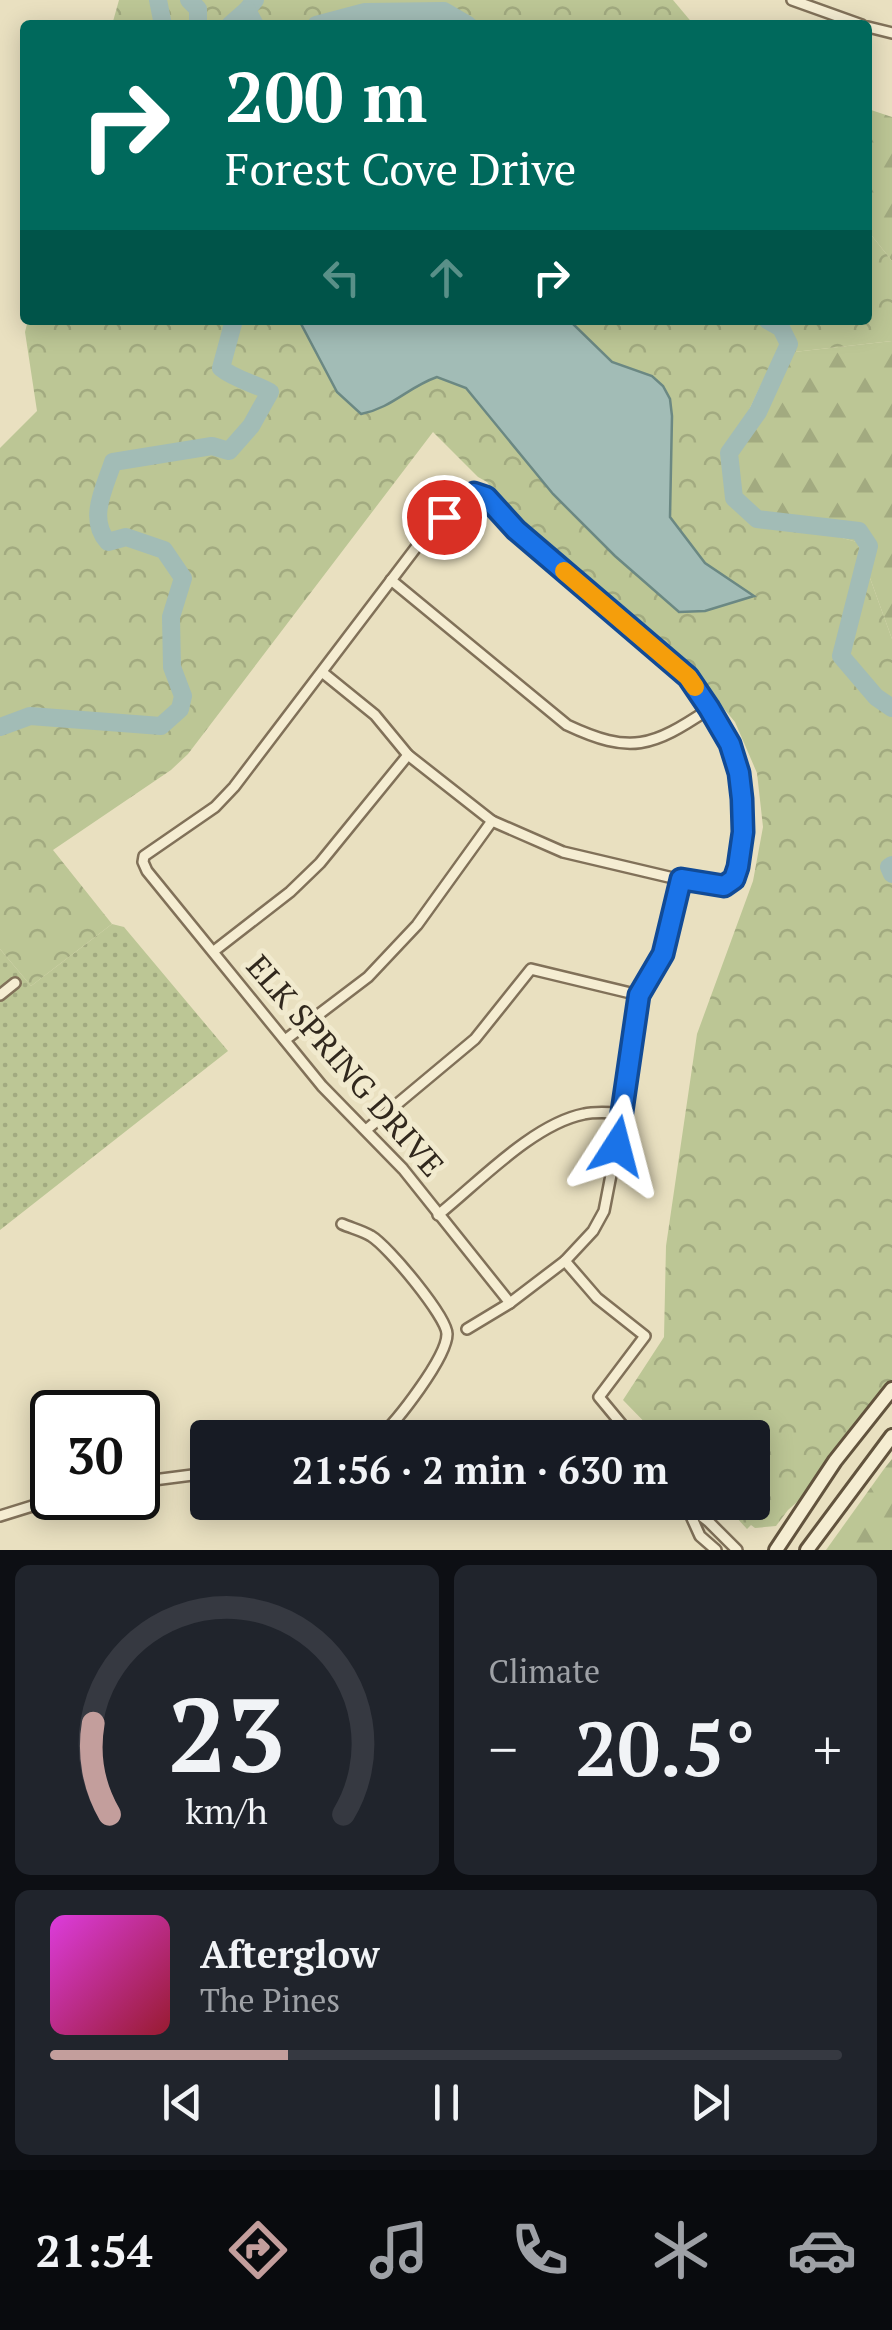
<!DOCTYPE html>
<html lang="en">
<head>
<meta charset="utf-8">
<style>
	:root { --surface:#171b24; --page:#20242c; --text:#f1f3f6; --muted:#9ea1a6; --line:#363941; --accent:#c39e9c }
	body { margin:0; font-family:"PT Serif",serif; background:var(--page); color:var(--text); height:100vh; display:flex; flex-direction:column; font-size:38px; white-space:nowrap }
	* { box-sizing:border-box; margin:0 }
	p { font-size:32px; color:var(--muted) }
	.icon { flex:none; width:55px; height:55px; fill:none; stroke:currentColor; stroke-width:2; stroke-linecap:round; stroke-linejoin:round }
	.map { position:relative; height:1550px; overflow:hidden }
	.side { display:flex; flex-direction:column; gap:15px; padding:15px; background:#0d0f14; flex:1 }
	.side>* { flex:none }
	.top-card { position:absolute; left:20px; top:20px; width:852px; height:305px; border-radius:10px; box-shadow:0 5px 25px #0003; background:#00695c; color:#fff; overflow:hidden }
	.speed { position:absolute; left:30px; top:1390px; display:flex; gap:20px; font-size:50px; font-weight:700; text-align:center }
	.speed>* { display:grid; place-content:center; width:130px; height:130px; border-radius:50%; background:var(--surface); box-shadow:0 5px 25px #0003; line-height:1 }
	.speed .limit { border:5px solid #111; border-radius:15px; background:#fff; color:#111 }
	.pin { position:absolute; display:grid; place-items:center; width:85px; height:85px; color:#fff; margin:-42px; border:5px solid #fff; border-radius:50%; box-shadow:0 2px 10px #0007 }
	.me { position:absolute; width:110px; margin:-55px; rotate:9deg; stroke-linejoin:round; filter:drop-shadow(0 0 8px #0008) }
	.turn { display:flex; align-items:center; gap:35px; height:210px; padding:0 40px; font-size:45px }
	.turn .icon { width:130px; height:130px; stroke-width:2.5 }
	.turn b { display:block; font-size:70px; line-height:85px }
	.lanes { display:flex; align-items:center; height:95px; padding:0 40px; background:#0003; justify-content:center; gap:50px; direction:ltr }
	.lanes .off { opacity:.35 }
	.big { font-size:75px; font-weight:600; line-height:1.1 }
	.side .card { flex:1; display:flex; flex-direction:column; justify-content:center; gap:15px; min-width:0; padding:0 35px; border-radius:15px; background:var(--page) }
	.side .dial { align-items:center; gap:0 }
	.dial svg { height:260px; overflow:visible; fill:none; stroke:var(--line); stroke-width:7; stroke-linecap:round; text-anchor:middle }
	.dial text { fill:var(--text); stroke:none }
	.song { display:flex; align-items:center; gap:30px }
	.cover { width:120px; height:120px; border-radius:15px; background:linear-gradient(135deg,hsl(300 70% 55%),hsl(350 70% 35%)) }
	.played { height:10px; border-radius:5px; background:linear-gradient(90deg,var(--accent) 30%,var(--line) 30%) }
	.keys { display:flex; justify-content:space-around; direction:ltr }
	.heat { display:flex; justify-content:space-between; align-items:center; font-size:55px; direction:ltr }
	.side .tiles { flex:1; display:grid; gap:15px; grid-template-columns:1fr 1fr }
	.card:last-child { grid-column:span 2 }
	.trip { position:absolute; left:190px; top:1420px; width:580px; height:100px; border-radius:10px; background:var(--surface); box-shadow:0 5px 25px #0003; font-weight:600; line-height:100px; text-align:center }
	.dock { display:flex; height:160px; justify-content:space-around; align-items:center; background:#090b0e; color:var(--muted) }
	.dock .icon { width:70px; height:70px }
	.dock .on { color:var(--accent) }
	.dock b { font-size:45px; color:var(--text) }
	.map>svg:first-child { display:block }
	.grass { fill:url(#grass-dots) }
	.forest { fill:url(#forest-firs) }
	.park { fill:url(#park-crowns) }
	.water { fill:#a2bcb6; stroke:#6b8883; stroke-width:2.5 }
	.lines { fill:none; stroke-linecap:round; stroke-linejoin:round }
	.river { stroke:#a2bcb6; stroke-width:18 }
	.minor-casing { stroke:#817159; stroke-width:14 }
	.secondary-casing { stroke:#62533d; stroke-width:18 }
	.minor { stroke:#f5edd2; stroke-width:9 }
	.secondary { stroke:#f5edd2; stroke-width:12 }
	.route-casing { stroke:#114b97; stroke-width:25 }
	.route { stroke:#1a73e8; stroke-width:18 }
	.slow { stroke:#f59e0b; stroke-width:18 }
	.labels { text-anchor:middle; stroke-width:10; stroke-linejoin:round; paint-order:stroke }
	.street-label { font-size:32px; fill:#31281d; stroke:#f1eace }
</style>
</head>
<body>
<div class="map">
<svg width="892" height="1550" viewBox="0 0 892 1550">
	<defs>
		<pattern id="grass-dots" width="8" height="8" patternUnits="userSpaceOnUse" patternTransform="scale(2.5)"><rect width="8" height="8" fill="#bcc695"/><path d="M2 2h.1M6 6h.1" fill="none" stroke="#a2aa80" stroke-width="1.8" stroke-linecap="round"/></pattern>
		<pattern id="forest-firs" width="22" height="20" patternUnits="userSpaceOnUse" patternTransform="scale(2.5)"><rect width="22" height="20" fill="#bcc695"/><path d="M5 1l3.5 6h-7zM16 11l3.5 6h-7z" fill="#a2aa80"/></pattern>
		<pattern id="park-crowns" width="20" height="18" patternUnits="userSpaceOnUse" patternTransform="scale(2.5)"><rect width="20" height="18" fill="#bcc695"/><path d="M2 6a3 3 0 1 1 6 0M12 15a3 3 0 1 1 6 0" fill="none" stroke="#a2aa80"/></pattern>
	</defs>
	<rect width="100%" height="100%" fill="#e9e0c0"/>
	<polygon class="grass" points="112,924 124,927 129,933 228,1051 0,1230 0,949 31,986"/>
	<g class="forest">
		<polygon points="868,109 892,117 892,261 868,231"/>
		<polygon points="892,341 892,639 857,542 737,510 734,441 776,354"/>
		<polygon points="892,1459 892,1550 826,1550 884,1469"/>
	</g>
	<g class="park">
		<polygon points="119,0 673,0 694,25 112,25"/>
		<polygon points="868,231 892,261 892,341 776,354 734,441 737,509 857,542 892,639 892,1382 812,1489 788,1510 776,1526 755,1528 751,1525 747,1529 723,1503 752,1502 752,1438 659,1437 623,1400 664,1337 666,1246 697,1034 753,881 763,827 757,773 735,722 700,680 513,514 487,482 478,477 433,432 188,754 171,770 53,850 112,924 31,986 0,949 0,448 37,411 25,332 28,320 868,320"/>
	</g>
	<path class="water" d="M299 320H569L612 362 652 376 663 386 670 399 672 416 670 517 705 563 754 596 705 611 679 612 615 556 553 494 466 388 437 377C408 387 392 408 361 414L337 392Z"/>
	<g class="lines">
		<g class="river">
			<polyline points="158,0 163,25"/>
			<polyline points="189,0 198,9 198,25"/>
			<polyline points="255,0 247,10 255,25"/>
			<polyline points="230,25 247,10"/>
			<polyline points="316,25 365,12 444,11 468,25"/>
			<polyline points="767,320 781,328 789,344 758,412 729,453 734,498 757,519 859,531 869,546 841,656 876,697 892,708"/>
			<path d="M0 727 30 716 161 726 180 709 183 696 172 667 171 617 183 578 164 550 126 537 108 542C87 519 105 487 113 462L212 446 229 451 251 426 270 392C254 383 234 379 221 368L234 320"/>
			<polyline points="892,865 889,867 892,874"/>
		</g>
		<g class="minor-casing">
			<g id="minor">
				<polyline points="792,0 862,25"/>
				<polyline points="868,27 892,33"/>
				<path d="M391 580 567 725C631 755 652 747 709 709"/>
				<polyline points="322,672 375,715 408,755 492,821 563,852 707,886 723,886 734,879 743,832 739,773 730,744 688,677 516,530 486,497 473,493 463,497 424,537 234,787 215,807 144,856 143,862 147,871 322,1086 403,1169 510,1303"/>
				<polyline points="214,951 290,892 320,863 408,755"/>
				<polyline points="0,995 15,983"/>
				<polyline points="285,1040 368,977 417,925 492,821"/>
				<polyline points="366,1130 475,1039 531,969 639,995"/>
				<path d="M438 1215C478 1183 533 1124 584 1114 596 1111 610 1113 623 1113"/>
				<path d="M342 1224C351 1228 363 1231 371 1236 388 1246 447 1317 447 1334 447 1357 397 1422 378 1438"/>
				<polyline points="565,1261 597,1298 645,1336 599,1397 633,1438"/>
				<polyline points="467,1329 510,1303 565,1261 593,1231 604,1211 623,1113 639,995 663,954 681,879"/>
				<polyline points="138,1482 208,1473"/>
				<polyline points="686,1504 709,1522 737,1550"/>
				<polyline points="686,1505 700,1536 716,1550"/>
				<polyline points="0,1516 58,1498"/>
			</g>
		</g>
		<g class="secondary-casing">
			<g id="secondary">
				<polyline points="776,1550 835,1461 892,1389"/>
				<polyline points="807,1550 892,1436"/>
			</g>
		</g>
		<use href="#minor" class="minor"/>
		<use href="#secondary" class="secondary"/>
	</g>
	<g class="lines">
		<g class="route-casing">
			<polyline id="route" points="444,517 464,497 474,493 486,497 516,530 688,677 709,708 730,744 739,773 742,799 743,832 738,867 734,879 724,886 681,879 663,954 639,995 617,1146"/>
		</g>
		<use href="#route" class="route"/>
		<polyline class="slow" points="564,571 688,677 695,687"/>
	</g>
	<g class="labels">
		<g class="street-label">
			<text transform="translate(345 1066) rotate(49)" y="11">ELK SPRING DRIVE</text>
		</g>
	</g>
</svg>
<div class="speed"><div class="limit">30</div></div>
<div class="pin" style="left:444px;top:517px;background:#d93025"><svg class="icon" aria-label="arrive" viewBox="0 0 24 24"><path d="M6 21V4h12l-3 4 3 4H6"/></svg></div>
<svg class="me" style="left:617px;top:1146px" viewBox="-20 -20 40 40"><path d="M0-17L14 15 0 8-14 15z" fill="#1a73e8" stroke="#fff" stroke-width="4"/></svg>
<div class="trip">21:56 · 2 min · 630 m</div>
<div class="top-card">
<div class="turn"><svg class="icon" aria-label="right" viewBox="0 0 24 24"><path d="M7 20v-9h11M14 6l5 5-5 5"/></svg><div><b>200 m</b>Forest Cove Drive</div></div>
<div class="lanes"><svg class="icon off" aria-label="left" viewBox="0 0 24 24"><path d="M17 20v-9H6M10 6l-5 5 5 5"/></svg><svg class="icon off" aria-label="ahead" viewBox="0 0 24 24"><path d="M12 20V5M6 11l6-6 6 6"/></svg><svg class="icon" aria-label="right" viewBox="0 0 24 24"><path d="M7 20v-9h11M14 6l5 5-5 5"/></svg></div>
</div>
</div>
<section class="side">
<div class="tiles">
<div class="card dial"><svg viewBox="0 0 100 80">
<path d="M14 69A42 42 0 1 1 86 69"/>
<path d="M14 69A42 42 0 0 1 9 41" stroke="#c39e9c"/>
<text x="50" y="56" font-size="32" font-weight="700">23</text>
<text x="50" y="72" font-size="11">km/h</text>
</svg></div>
<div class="card"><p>Climate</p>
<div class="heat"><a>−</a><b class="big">20.5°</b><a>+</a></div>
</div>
<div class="card">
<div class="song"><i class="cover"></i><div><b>Afterglow</b><p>The Pines</p></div></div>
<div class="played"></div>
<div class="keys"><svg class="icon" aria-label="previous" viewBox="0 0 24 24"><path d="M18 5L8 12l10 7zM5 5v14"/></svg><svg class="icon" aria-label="pause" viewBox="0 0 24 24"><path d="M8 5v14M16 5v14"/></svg><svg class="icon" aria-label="next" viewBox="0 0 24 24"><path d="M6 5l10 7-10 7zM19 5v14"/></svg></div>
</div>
</div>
</section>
<nav class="dock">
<b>21:54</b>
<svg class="icon on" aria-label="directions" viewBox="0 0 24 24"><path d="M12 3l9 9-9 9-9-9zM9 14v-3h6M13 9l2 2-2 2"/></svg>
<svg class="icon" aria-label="music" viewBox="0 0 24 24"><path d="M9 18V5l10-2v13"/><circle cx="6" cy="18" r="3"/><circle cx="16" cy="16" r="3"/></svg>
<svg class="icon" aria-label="phone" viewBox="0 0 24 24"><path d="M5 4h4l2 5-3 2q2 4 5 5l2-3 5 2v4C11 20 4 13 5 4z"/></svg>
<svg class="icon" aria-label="climate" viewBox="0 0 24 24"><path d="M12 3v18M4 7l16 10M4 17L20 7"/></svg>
<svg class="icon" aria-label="car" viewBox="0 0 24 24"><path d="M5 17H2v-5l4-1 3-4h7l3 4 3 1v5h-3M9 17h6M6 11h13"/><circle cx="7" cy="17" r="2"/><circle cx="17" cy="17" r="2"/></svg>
</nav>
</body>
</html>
